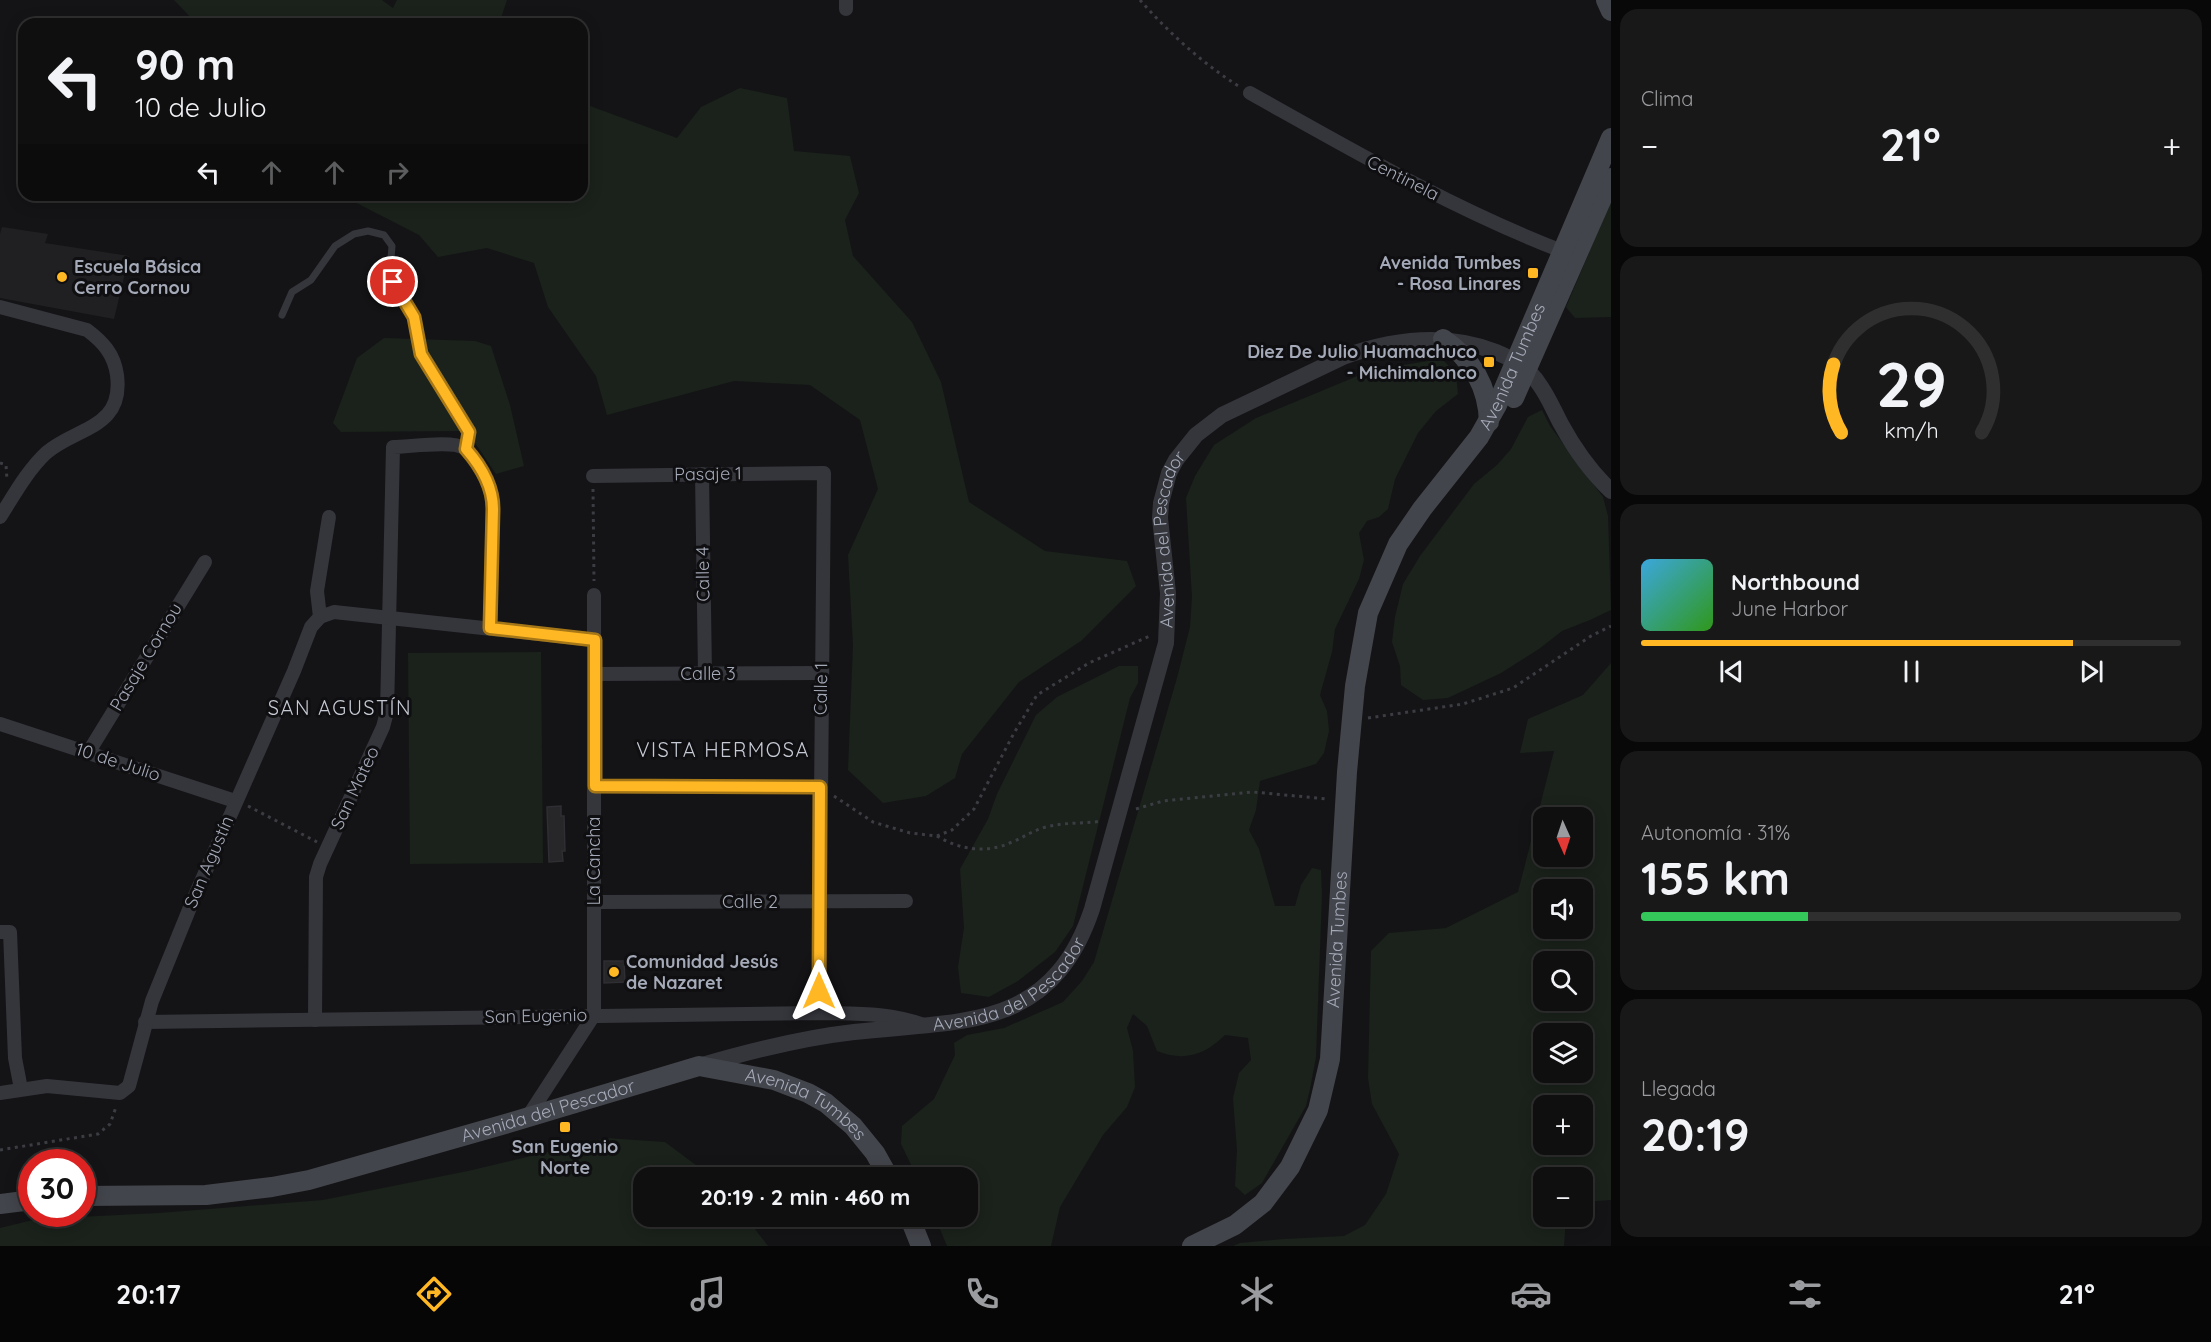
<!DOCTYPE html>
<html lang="es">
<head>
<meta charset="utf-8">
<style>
	:root { --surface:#0f0f10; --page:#181819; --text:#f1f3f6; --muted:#9b9c9f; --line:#2f2f30; --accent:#ffb724 }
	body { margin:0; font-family:Quicksand,sans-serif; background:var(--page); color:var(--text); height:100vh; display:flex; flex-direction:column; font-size:22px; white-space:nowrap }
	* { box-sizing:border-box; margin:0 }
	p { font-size:20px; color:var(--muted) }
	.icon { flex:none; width:33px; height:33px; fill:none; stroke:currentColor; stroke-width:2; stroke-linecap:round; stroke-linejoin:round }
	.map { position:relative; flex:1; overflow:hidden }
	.side { display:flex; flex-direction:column; gap:9px; padding:9px; background:#080809; width:600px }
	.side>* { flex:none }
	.hud { position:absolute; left:18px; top:18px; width:570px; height:183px; border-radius:18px; box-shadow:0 3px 15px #0003,0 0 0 2px var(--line); background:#0f0f10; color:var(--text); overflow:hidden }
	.needle { width:39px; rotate:177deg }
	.tools { position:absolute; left:1533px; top:807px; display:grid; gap:12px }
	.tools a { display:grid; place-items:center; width:60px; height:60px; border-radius:12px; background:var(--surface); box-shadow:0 3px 15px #0003,0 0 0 2px var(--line); font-size:30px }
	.speed { position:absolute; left:18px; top:1149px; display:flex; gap:12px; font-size:30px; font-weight:700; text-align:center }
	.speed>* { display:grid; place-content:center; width:78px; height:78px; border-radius:50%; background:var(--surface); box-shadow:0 3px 15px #0003,0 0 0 2px var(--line); line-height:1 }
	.speed .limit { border:9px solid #d22; background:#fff; color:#111 }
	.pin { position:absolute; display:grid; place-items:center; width:51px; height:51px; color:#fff; margin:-26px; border:3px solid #fff; border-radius:50%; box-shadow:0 2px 6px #0007 }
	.me { position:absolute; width:66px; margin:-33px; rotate:0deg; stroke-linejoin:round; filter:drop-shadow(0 0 4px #0008) }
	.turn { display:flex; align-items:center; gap:21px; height:126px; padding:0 18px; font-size:27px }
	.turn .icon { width:78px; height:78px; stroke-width:2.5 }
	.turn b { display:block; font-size:42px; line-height:51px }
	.lanes { display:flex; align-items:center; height:57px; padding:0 18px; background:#0003; justify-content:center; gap:30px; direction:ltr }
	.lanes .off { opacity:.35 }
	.big { font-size:45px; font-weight:700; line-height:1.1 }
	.side .tile { flex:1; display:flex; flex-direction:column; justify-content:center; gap:9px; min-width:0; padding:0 21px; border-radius:18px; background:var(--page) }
	.side .dial { align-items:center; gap:0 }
	.dial svg { height:156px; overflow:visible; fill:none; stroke:var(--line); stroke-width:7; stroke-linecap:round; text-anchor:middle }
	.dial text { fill:var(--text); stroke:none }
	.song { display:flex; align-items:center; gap:18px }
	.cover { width:72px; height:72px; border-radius:9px; background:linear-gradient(135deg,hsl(200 70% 55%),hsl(110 70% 35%)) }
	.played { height:6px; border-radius:3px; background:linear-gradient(90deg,var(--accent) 80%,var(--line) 80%) }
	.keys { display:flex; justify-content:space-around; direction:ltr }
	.heat { display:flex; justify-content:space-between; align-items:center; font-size:33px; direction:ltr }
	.charge { height:9px; border-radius:4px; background:linear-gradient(90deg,#34c759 31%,var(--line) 0) }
	.trip { position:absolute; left:633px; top:1167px; width:345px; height:60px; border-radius:18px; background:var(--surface); box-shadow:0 3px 15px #0003,0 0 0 2px var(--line); font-weight:700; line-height:60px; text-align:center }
	.tab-bar { display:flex; height:96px; justify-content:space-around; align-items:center; background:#060606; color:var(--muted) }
	.tab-bar .icon { width:42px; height:42px }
	.tab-bar .on { color:var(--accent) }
	.tab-bar b { font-size:27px; color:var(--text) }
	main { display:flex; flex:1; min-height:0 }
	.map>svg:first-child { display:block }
	.built { fill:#202023 }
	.green { fill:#1a221b; fill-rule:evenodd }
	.building { fill:#27272a; stroke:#2e2e33; stroke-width:1.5 }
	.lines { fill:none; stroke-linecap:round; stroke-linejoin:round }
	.path { stroke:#3b3d43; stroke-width:3; stroke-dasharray:3 4.5; stroke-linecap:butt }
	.service { stroke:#35363c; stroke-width:7 }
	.minor { stroke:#35363c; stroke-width:14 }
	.tertiary { stroke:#35363c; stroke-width:16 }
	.secondary { stroke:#43454c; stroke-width:20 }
	.route-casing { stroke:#a67717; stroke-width:15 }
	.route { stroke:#ffb724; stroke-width:10 }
	.poi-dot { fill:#ffb724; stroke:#0f0f11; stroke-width:2 }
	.labels { text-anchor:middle; stroke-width:6; stroke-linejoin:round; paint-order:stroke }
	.street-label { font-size:18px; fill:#a5aab8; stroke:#0f0f11 }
	.poi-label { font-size:18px; font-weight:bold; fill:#a5aab8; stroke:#0f0f11; text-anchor:end }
	.neighbourhood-label { font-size:20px; letter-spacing:1.5px; fill:#c6cad4; stroke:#0f0f11 }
</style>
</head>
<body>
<main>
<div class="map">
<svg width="1611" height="1246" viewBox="0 0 1611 1246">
	<rect width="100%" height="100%" fill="#141416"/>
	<polygon class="built" points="2,227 48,234 45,243 129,256 114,319 0,298 0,234"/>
	<g class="green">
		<polygon points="174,0 382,0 393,8 397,0 507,0 499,24 197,24"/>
		<polygon points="740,88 787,98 794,151 850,156 859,193 845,220 853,256 912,322 941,382 969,502 1045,551 1127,561 1136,586 1081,641 1019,682 962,754 955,778 926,796 883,803 848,770 853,645 848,555 878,489 860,420 810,385 734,381 607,415 596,376 548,307 534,263 487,248 438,257 419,235 341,195 582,195 582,103 677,138 701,107"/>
		<polygon points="1611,201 1611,317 1575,318 1566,307"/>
		<polygon points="384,338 475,341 491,346 510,405 524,466 496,474 473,440 464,431 341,432 333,423 357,358"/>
		<path d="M1428 361H1444L1456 373 1458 394 1436 411 1418 433 1395 479 1388 509 1379 517 1367 521 1359 533 1364 560 1359 579 1335 629 1332 652 1320 695 1327 711 1329 731 1324 753 1316 764 1260 781 1256 810 1249 830 1259 849 1275 906H1295L1301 885 1312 868 1321 870 1322 895 1316 1057 1310 1089 1306 1106 1262 1183 1245 1195 1235 1186 1237 1150 1233 1098 1239 1073 1251 1060 1248 1038 1225 1035C1205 1055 1184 1062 1157 1051L1147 1026 1133 1014 1127 1028 1133 1051 1135 1087 1127 1107 1103 1135 1060 1207 1051 1246H947L935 1217 968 1216V1178L917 1177 901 1144 902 1126 934 1099 955 1055 954 1043 967 1035 1004 1028 1063 1002 1082 981 1094 962 1177 678 1190 627 1192 597 1186 498 1195 476 1214 445 1256 418 1372 370Z"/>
		<polygon points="1542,410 1550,426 1603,497 1608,516 1611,610 1590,620 1562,631 1539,649 1501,673 1448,698 1423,700 1401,685 1400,666 1392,642 1395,617 1403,584 1420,556 1474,484 1497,465 1511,449 1528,417"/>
		<polygon points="541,652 543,863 410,864 408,653"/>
		<path d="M1611 663V1200L1583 1202 1582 1178H1544V1216L1566 1217 1564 1246H1233L1240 1243 1284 1239 1344 1236 1365 1225 1386 1194 1399 1154 1372 1104 1368 1078 1371 951 1389 933 1446 928 1518 892 1554 751 1520 753 1528 719 1583 695ZM1544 818H1582V856H1544ZM1544 890H1582V928H1544ZM1544 962H1582V1000H1544ZM1544 1034H1582V1072H1544ZM1544 1106H1582V1144H1544Z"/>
		<polygon points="1119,666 1138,666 1138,683 1130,698 1073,926 1055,952 1018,981 989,997 961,993 958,967 964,928 960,869 988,819 997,794 1036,715 1057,697"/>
		<polygon points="606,1138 665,1142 712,1177 644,1178 644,1216 746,1217 768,1246 0,1246 0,1228 37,1219 159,1213 323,1200 468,1171"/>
	</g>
	<g class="building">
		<polygon points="561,806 561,816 564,816 565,851 562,851 563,861 549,862 547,807"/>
		<polygon points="604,961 624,961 625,982 604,983"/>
	</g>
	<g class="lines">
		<g class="path">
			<path d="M1140 0C1168 32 1203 64 1240 87"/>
			<polyline points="0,463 6,465 7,480"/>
			<polyline points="593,489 594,581"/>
			<polyline points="1368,718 1463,704 1513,688 1591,636 1611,626"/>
			<polyline points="834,796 873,822 910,833 937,836 952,830 974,809 1014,733 1037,695 1089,663 1152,635"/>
			<polyline points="248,806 317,842"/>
			<polyline points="1136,809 1163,801 1253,792 1328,799"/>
			<path d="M937 836C960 850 987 854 1012 842 1024 837 1034 830 1046 827 1065 822 1083 824 1102 821"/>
			<polyline points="0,1150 98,1134 110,1124 116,1107"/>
		</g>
		<polyline class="service" points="282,315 292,292 311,280 335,246 354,234 368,231 384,235 392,246 390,271 393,282 414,317 421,354 469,432 466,449"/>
		<g class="minor">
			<polyline points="846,0 846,9"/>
			<path d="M1250 93C1352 150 1453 209 1562 251"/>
			<path d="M0 307 87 330C103 342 114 354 117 375 124 429 76 427 46 453 27 471 14 495 0 517"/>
			<polyline points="702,474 705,674"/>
			<polyline points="593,476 824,473 819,1013"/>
			<polyline points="320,617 317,591 329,517"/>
			<polyline points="595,674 821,673"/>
			<polyline points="0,724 235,801"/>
			<polyline points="88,753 205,562"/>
			<polyline points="595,786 820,787"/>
			<polyline points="594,902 906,901"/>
			<polyline points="0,932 10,932 15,1058 21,1089"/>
			<path d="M315 1020 316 877 320 864 383 727 387 712 393 447C409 447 452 440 464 448 471 452 475 461 479 467 486 478 491 489 493 502L490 628"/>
			<path d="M145 1022 819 1013C857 1014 887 1012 924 1025"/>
			<polyline points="0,1093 47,1086 120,1093 129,1086 152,1001 193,900 294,671 311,627 320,617 334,612 595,640"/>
			<polyline points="527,1118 594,1015 594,595"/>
		</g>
		<path class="tertiary" id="s1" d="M699 1066C750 1051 801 1038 854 1032 961 1020 1051 1032 1092 909L1166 643 1168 593 1160 518 1161 503 1169 473 1176 460 1196 435 1222 415 1343 357C1393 339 1445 332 1496 352 1513 359 1529 368 1539 384 1548 396 1554 411 1561 424 1574 448 1591 472 1611 491"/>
		<g class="secondary">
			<polyline points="1606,0 1611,11"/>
			<path d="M1443 339C1472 359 1488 386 1489 422"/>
			<polyline points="1514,398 1611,178"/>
			<path id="s2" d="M82 1196 206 1195 272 1187 309 1180 512 1122 699 1066 774 1080 808 1093 826 1103 853 1126 875 1153 889 1178"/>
			<polyline points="0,1204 32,1200"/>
			<polyline points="909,1216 921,1246"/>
			<path id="s3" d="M1192 1246 1235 1225 1263 1203 1290 1167 1318 1110 1330 1059 1347 772 1355 686 1368 613 1398 544 1422 509 1479 437 1497 405 1611 138"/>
		</g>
	</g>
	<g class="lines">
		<g class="route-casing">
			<path id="route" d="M393 282 414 317 421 354 469 432 466 449C481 466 493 486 493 509L490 628 595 640V786L820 787 819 991"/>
		</g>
		<use href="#route" class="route"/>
	</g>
	<g class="poi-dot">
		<rect x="1527" y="267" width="12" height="12" rx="3"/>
		<circle cx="62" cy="277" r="6"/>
		<rect x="1483" y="356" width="12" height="12" rx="3"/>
		<circle cx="614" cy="972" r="6"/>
		<rect x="559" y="1121" width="12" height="12" rx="3"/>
	</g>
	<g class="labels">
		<g class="street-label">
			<text transform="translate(1403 178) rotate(27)" y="6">Centinela</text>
			<text dy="6" stroke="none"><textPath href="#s3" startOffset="980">Avenida Tumbes</textPath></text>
			<text transform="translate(708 474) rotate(-1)" y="6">Pasaje 1</text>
			<text dy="6" stroke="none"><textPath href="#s1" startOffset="831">Avenida del Pescador</textPath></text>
			<text transform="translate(703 574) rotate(-91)" y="6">Calle 4</text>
			<text transform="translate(146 657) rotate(-59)" y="6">Pasaje Cornou</text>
			<text x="708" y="680">Calle 3</text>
			<text transform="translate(821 689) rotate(-89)" y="6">Calle 1</text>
			<text transform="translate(118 762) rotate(18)" y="6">10 de Julio</text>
			<text transform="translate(355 788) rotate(-65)" y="6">San Mateo</text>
			<text transform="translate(594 861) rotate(-90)" y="6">La Cancha</text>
			<text transform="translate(209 862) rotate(-67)" y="6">San Agustín</text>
			<text x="750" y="908">Calle 2</text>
			<text dy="6" stroke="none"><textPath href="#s3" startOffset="364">Avenida Tumbes</textPath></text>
			<text dy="6" stroke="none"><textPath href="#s1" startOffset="328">Avenida del Pescador</textPath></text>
			<text transform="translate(536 1016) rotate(-1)" y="6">San Eugenio</text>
			<text dy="6" stroke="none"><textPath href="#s2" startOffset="750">Avenida Tumbes</textPath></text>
			<text dy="6" stroke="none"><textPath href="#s2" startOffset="477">Avenida del Pescador</textPath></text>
		</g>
		<g class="poi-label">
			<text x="1521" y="269">Avenida Tumbes<tspan x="1521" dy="21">- Rosa Linares</tspan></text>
			<text x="74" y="273" text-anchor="start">Escuela Básica<tspan x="74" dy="21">Cerro Cornou</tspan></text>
			<text x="1477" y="358">Diez De Julio Huamachuco<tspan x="1477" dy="21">- Michimalonco</tspan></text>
			<text x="626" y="968" text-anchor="start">Comunidad Jesús<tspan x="626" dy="21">de Nazaret</tspan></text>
			<text x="565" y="1153" text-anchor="middle">San Eugenio<tspan x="565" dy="21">Norte</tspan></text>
		</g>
		<g class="neighbourhood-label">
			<text x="340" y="715">SAN AGUSTÍN</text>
			<text x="723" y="757">VISTA HERMOSA</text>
		</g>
	</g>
</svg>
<div class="tools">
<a><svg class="needle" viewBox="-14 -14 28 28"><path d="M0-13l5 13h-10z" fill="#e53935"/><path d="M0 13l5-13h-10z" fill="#9b9c9f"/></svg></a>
<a><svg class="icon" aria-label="sound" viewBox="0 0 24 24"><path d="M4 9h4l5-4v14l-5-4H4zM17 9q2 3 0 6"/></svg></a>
<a><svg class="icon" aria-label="search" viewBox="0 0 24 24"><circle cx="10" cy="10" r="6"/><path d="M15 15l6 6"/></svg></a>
<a><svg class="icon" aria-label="layers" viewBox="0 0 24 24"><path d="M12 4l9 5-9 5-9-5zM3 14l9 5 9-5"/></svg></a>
<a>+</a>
<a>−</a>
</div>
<div class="speed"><div class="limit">30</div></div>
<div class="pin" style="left:393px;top:282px;background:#d93025"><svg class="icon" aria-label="arrive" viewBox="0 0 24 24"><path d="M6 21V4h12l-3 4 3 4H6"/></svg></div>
<svg class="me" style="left:819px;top:991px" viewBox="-20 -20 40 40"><path d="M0-17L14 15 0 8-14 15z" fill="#ffb724" stroke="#fff" stroke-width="4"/></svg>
<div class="trip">20:19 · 2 min · 460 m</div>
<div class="hud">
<div class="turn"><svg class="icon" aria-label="left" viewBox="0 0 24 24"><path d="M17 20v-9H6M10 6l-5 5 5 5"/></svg><div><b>90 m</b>10 de Julio</div></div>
<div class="lanes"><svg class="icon" aria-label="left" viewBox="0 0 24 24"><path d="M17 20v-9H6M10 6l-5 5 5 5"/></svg><svg class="icon off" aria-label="ahead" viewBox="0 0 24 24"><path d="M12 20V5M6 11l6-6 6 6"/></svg><svg class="icon off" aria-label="ahead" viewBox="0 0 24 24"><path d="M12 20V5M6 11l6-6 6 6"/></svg><svg class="icon off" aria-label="right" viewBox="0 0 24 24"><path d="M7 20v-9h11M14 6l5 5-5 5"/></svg></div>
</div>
</div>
<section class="side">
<div class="tile"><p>Clima</p>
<div class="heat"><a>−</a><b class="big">21°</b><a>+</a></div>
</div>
<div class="tile dial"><svg viewBox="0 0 100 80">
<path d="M14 69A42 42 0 1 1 86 69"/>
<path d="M14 69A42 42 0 0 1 10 34" stroke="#ffb724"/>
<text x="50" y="56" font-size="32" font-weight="700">29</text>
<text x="50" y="72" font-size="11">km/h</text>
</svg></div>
<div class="tile">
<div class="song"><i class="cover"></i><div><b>Northbound</b><p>June Harbor</p></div></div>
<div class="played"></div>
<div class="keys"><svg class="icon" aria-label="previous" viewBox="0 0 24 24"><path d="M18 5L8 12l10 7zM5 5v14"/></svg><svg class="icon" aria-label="pause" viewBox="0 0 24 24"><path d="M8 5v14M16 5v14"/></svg><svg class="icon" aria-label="next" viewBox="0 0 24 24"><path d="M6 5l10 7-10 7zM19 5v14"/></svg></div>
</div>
<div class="tile"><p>Autonomía · 31%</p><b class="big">155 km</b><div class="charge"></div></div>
<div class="tile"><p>Llegada</p><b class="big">20:19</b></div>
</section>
</main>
<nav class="tab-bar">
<b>20:17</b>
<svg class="icon on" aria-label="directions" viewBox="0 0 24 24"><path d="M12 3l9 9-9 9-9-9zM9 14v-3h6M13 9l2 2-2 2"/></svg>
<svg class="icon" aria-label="music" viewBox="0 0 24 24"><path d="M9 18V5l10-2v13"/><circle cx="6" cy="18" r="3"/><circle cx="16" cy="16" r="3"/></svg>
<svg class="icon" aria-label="phone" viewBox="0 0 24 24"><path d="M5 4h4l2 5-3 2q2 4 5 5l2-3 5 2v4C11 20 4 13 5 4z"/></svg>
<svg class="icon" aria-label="climate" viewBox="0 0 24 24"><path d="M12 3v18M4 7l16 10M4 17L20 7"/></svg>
<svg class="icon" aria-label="car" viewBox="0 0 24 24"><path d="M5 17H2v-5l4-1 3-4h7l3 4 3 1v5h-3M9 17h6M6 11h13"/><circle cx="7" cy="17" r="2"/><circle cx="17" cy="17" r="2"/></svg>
<svg class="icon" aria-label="filters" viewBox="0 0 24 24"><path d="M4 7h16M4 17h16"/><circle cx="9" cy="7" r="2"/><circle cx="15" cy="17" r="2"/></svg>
<b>21°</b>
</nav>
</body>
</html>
